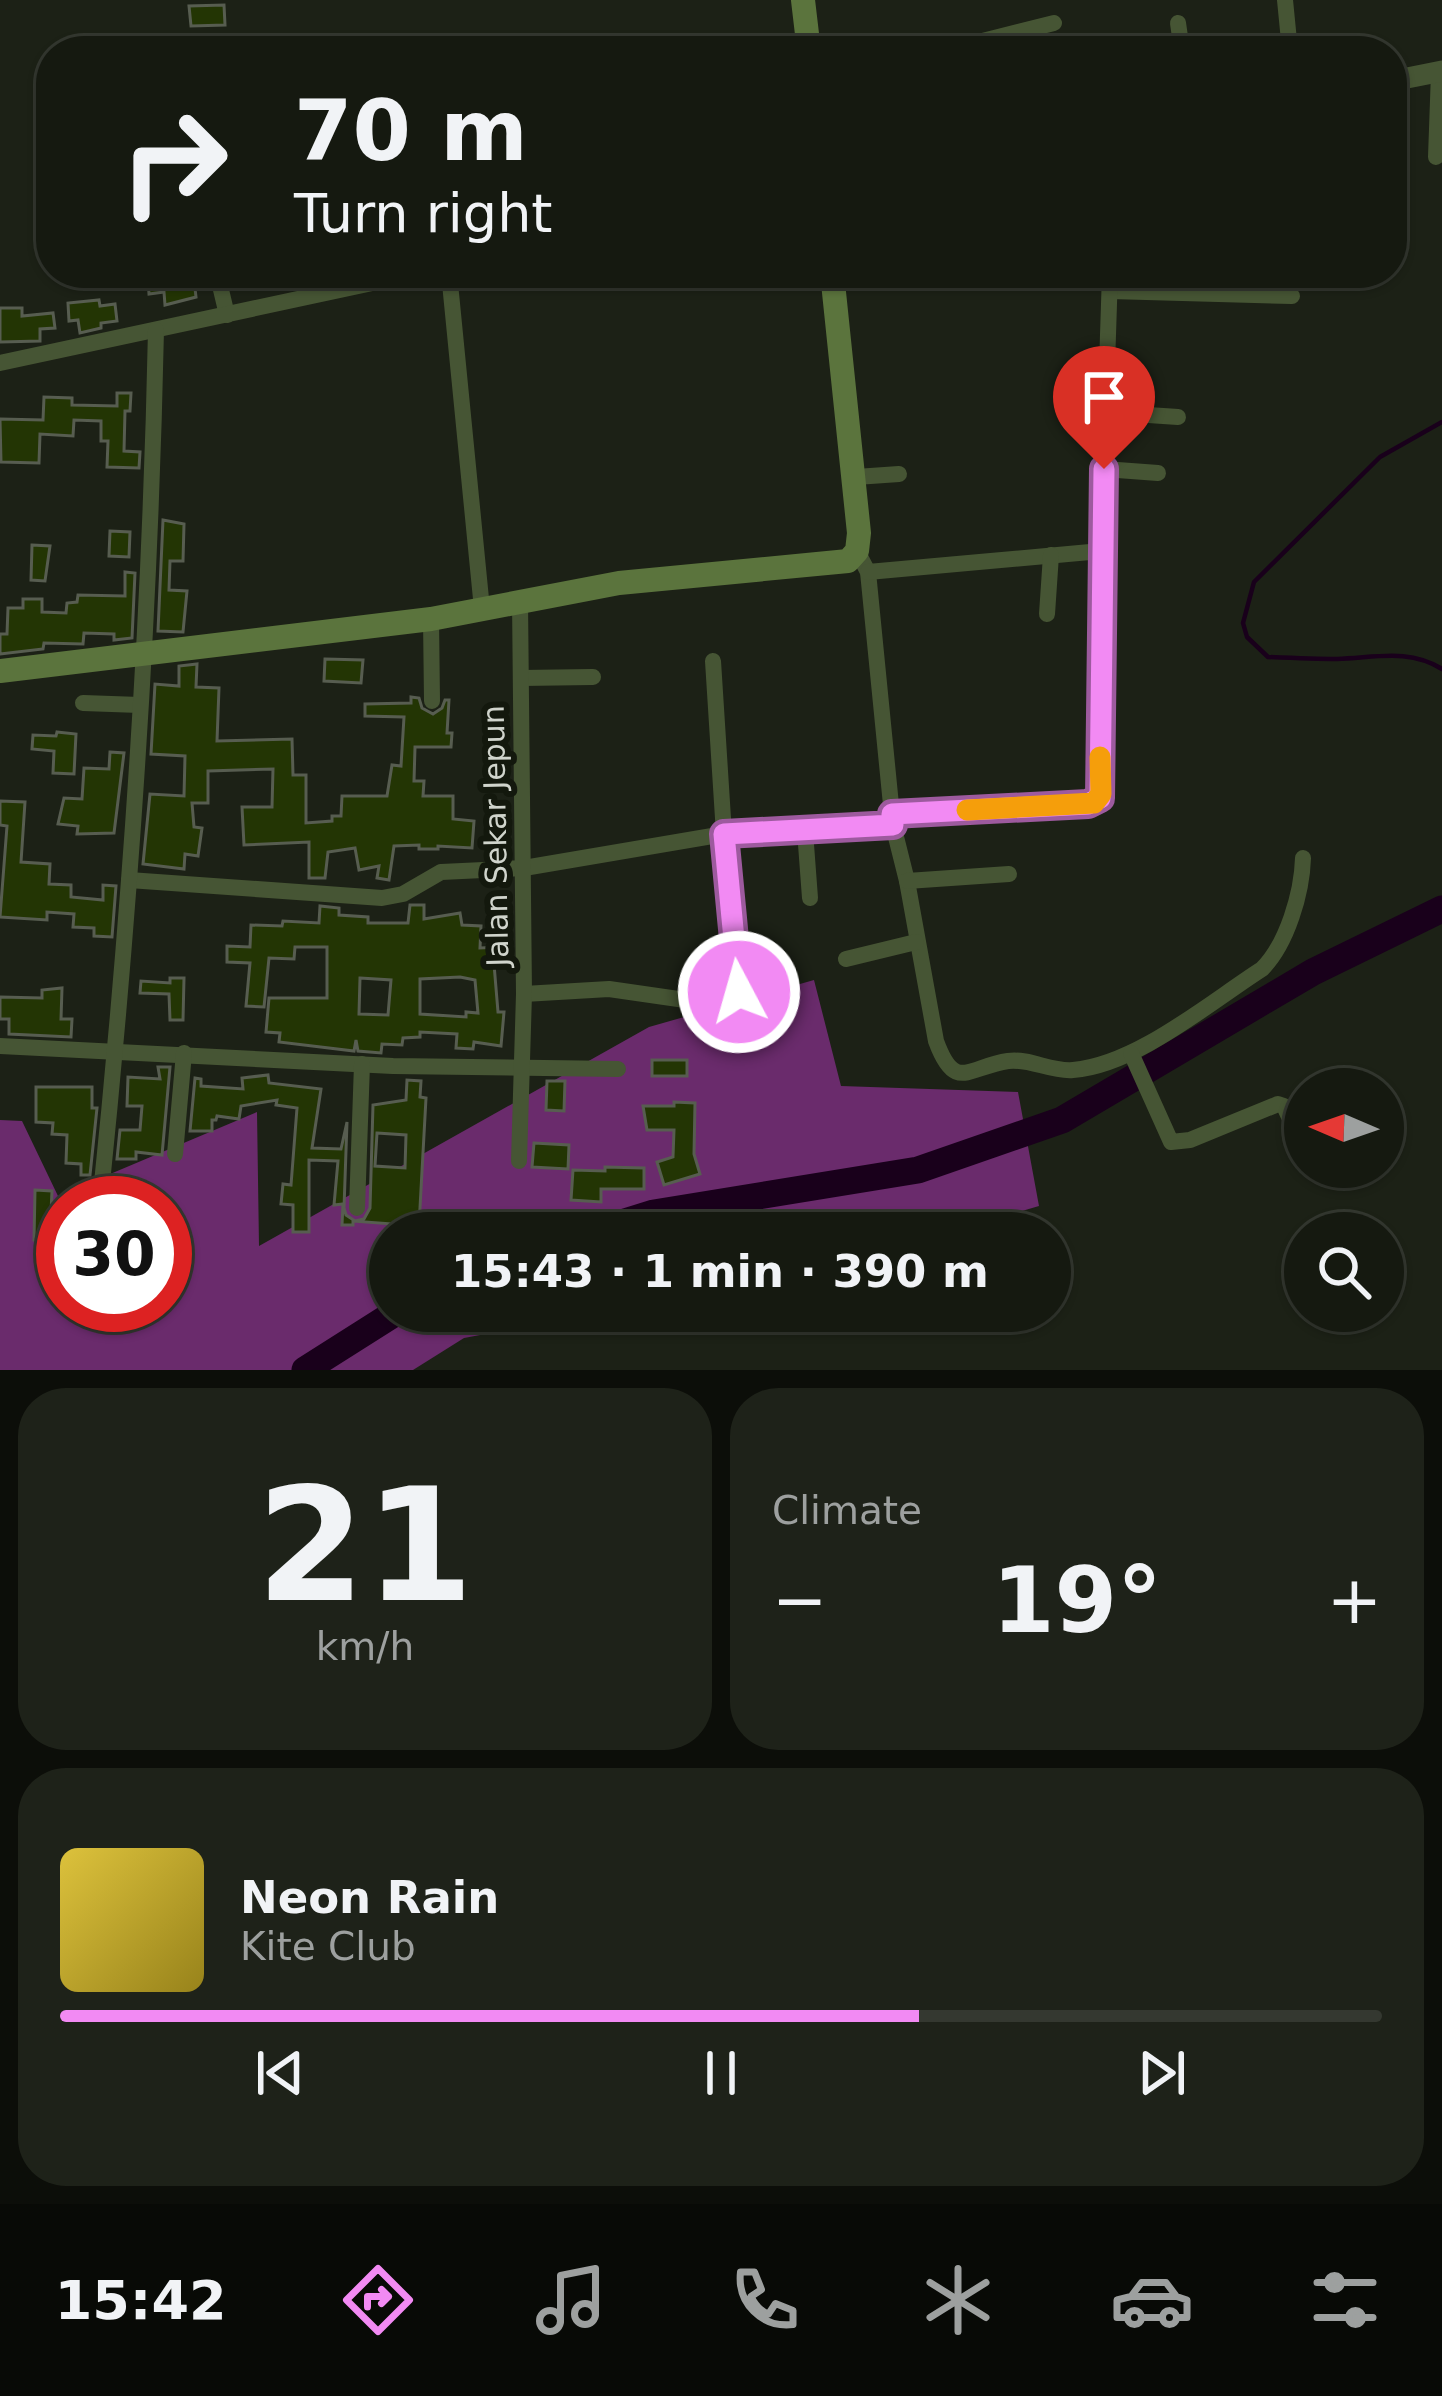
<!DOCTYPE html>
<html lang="en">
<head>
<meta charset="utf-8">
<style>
	:root { --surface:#151910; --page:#1e2219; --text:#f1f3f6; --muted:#9da09f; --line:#343830; --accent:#f28af3 }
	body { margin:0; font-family:"DejaVu Sans",sans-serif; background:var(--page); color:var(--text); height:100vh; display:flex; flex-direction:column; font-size:45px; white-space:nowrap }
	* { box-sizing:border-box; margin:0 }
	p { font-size:39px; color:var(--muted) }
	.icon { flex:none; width:66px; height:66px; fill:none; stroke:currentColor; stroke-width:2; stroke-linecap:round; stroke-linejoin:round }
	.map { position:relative; height:1370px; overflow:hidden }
	.sheet { display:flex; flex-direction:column; gap:18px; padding:18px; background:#0c0e09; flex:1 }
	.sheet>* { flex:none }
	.banner { position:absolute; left:36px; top:36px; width:1371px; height:252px; border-radius:48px; box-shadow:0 3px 9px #0004,0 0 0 3px var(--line); background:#151910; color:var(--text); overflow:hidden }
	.needle { width:78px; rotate:272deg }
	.controls { position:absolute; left:1284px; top:1068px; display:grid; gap:24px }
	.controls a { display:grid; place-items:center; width:120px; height:120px; border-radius:50%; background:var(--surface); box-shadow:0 3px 9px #0004,0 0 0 3px var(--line); font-size:60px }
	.speed { position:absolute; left:36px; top:1176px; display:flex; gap:24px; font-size:60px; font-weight:700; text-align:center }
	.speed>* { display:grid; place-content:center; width:156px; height:156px; border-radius:50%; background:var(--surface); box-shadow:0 3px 9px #0004,0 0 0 3px var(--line); line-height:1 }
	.speed .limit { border:18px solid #d22; background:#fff; color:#111 }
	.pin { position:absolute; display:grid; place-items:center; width:102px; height:102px; color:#fff; margin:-123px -51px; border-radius:50% 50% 50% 0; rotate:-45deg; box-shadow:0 0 12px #0007 }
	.pin .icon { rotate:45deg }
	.me { position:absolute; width:132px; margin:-66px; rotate:354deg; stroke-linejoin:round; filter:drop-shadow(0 0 9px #0008) }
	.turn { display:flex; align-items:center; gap:42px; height:252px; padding:0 60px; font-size:54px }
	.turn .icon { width:156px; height:156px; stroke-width:2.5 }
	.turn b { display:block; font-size:84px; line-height:102px }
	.big { font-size:90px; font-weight:700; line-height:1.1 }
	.sheet .widget { flex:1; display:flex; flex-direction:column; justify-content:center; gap:18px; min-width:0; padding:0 42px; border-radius:48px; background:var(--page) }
	.sheet .dial { align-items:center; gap:0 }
	.dial b { font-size:156px; line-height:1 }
	.song { display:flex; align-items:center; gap:36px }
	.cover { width:144px; height:144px; border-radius:18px; background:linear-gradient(135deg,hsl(50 70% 55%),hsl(50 70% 35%)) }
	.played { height:12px; border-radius:6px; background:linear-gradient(90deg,var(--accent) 65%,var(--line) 65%) }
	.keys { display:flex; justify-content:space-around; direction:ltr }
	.heat { display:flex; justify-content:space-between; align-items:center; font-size:66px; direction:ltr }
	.sheet .tiles { flex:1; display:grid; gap:18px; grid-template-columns:1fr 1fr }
	.widget:last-child { grid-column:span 2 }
	.trip { position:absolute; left:369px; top:1212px; width:702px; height:120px; border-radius:60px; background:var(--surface); box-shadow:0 3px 9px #0004,0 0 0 3px var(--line); font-weight:700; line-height:120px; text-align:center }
	.tab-bar { display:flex; height:192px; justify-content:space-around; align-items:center; background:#080a06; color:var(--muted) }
	.tab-bar .icon { width:84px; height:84px }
	.tab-bar .current { color:var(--accent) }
	.tab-bar b { font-size:54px; color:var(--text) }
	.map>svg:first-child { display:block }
	.forest { fill:#6a2b6c; fill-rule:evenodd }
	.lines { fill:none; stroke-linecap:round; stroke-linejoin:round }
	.stream { stroke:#19001b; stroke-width:4.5 }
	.river { stroke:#19001b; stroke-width:27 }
	.building { fill:#233504; stroke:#575d50; stroke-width:3; fill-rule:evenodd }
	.minor { stroke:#465534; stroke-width:16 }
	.tertiary { stroke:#465534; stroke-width:21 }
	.secondary { stroke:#5b743d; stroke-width:24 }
	.route-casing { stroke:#9d5a9e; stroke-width:30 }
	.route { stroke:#f28af3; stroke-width:21 }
	.slow { stroke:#f59e0b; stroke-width:21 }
	.labels { text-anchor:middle; stroke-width:12; stroke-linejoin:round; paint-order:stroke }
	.street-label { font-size:30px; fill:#d0d4cc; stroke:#13180d }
</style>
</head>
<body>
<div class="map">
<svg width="1442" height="1370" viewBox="0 0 1442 1370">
	<rect width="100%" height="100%" fill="#1c2116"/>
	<path class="forest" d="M814 980 841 1086 1018 1092 1039 1206 946 1233H390V1311H611L464 1338 413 1370H0V1120L22 1121 58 1196 257 1112 259 1246 649 1027ZM63 1203H165V1305H63Z"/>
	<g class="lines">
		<path class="stream" d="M1442 422 1380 457 1254 582 1243 623 1247 637 1268 657C1291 658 1314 659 1337 659 1375 658 1408 648 1442 669"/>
		<g class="river">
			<polyline points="590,1233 654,1213 918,1170 1062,1120 1313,972 1442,909"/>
			<polyline points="305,1370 398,1311"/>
		</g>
	</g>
	<g class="building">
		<polygon points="224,5 225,25 191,26 189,6"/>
		<polygon points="168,273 185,273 186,281 194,280 196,297 165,305 164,292 149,294 148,279 168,277"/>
		<polygon points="99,300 100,306 115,304 117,321 101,323 101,328 80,333 78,320 69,321 68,303"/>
		<polygon points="0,308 22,308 22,316 53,313 55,328 40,329 40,341 0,342"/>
		<polygon points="117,393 131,393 130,411 125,411 124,451 140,452 139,468 107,467 108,441 101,441 101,421 74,420 73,436 40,434 39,463 1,462 0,419 43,420 44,397 72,398 72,405 117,406"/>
		<polygon points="163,520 184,524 183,561 170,561 169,590 187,591 183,632 158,631"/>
		<polygon points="110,531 130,532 129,557 109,556"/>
		<polygon points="32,545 50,546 45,581 31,580"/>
		<polygon points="125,572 135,573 132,638 114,640 114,634 84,633 83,644 44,643 43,649 0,654 0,634 7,634 8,608 23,608 23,599 42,599 42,612 66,613 67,603 77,602 78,595 125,596"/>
		<polygon points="325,659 363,660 361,683 324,681"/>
		<polygon points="197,664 196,687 219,688 217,741 292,739 293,775 306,775 306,823 332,821 332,816 341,816 342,796 387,796 392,765 401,766 404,717 365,716 365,704 411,703 411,697 419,698 422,708 433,714 442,708 445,700 449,700 447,733 452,733 451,747 415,747 414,781 424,781 423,796 453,796 453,819 474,821 472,848 438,846 438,849 419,849 419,845 394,846 389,880 377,878 379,866 359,870 355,848 328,852 325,878 309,878 309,842 244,845 242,807 272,807 273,769 208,771 208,803 192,803 194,827 202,828 198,856 185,854 184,869 143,864 150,794 184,796 185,756 151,754 155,684 179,686 179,666"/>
		<polygon points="57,732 76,734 74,774 53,773 54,751 32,749 33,735 56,736"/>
		<polygon points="110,752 124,753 114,833 77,834 78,826 58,824 64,798 82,799 84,768 109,769"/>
		<polygon points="0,801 25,802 21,862 50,864 49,884 71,885 71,897 103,900 103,885 116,886 112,937 94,936 94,928 73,927 74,914 47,912 47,920 0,917 7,826 0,825"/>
		<path d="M410 905H424V919L460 913 462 925 481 926 480 948 502 947V964H494L498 1012H504L501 1046 474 1042 473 1049 456 1048 457 1034 420 1032V1037L403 1038 402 1045 382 1044 381 1053 358 1051 356 1040 354 1051 279 1042 280 1033 266 1032 269 998H327V947H295L294 959 269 958 264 1007 246 1006 250 963 227 962V946L250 947 251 925 282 926 283 921 319 923 320 906 339 908V915L368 917V923H408ZM460 977 475 980 478 1013 466 1012V1017L420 1014V979ZM360 978 391 980 388 1015 359 1014Z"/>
		<polygon points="170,978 184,978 183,1020 170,1020 169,994 140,993 141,981 170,983"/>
		<polygon points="62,988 61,1019 72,1019 71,1037 9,1034 9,1019 0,1019 0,997 42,998 42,990"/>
		<rect x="652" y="1060" width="35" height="16"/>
		<polygon points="158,1067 170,1067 162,1155 136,1152 136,1159 117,1159 120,1130 140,1130 142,1106 127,1106 128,1077 160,1079"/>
		<path d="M268 1075 269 1083 321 1089 312 1148 341 1149 347 1122 344 1208 346 1215 355 1221 364 1219 370 1208 373 1105 406 1100 407 1080 421 1081 420 1097 426 1098 419 1226 353 1221V1225H342L343 1204 334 1205 338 1161 309 1160V1232H293V1205L281 1204 283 1184 291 1185 297 1108 276 1105 277 1100 241 1106 239 1119 217 1116 216 1120H212V1131H190L195 1078 201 1079V1086L243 1089 242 1078ZM377 1133 406 1135 405 1168 375 1166Z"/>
		<polygon points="547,1081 565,1081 564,1111 546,1110"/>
		<polygon points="36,1087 92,1087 92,1108 97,1108 90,1175 81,1175 81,1164 66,1163 67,1135 52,1134 53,1123 36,1122"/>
		<polygon points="674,1102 695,1103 694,1154 700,1174 664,1185 657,1162 673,1157 674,1130 647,1130 643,1106 674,1106"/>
		<polygon points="534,1143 569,1145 568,1169 532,1167"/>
		<polygon points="605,1167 644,1168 644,1189 601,1189 601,1202 571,1200 573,1170 605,1171"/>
		<polygon points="35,1190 52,1191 51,1212 63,1212 63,1241 34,1240"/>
	</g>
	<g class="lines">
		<g class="minor">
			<polyline points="1285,0 1290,51"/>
			<polyline points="1178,23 1182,51"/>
			<polyline points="943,51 1054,23"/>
			<polyline points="1436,157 1439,72"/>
			<polyline points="217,273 227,315"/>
			<polyline points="449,273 482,609"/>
			<polyline points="1110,291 1292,296"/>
			<polyline points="0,363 419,273"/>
			<polyline points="1104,412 1178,417"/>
			<polyline points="1104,469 1158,473"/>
			<polyline points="856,477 899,474"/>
			<path d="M857 551 868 572 893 825 907 881 936 1041C955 1093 968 1067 1008 1061 1030 1058 1051 1072 1073 1070 1136 1065 1209 1003 1262 969 1287 944 1302 893 1303 858"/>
			<polyline points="868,572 1101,551"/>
			<polyline points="1047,614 1051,555"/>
			<polyline points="431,619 432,701"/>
			<polyline points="521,678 593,677"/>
			<polyline points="83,703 140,705"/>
			<polyline points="891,814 1088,804 1100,798 1101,551 1110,273"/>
			<polyline points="805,831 810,898"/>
			<polyline points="129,880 382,898 403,894 441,872 524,868 724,834 893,825"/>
			<polyline points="907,881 1009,874"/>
			<polyline points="846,959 916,942"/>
			<polyline points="524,994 609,989 699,1002 739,992 724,834 713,661"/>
			<polyline points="0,1046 393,1066 618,1069"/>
			<polyline points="1131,1053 1171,1142 1190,1140 1278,1104 1284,1106 1300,1141"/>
			<polyline points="175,1154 184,1053"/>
			<polyline points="519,1161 524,994 520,601"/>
			<path d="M100 1203C130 913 150 622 156 330"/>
			<polyline points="357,1208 362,1064"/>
		</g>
		<polyline class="tertiary" points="1392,81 1442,71"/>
		<g class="secondary">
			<polyline points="803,0 809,51"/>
			<polyline points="0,671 431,619 619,583 848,561 857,551 859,533 832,273"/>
		</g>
	</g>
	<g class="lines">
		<g class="route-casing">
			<polyline id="route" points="739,992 724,834 893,825 892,814 1088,804 1100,798 1104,469"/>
		</g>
		<use href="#route" class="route"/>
		<polyline class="slow" points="967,810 1094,803 1101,794 1100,757"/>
	</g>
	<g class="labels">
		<g class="street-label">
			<text transform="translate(496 836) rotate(-91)" y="10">Jalan Sekar Jepun</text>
		</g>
	</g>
</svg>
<div class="controls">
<a><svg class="needle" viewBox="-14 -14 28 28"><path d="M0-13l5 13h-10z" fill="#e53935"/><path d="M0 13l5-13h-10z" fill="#9da09f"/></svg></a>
<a><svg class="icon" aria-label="search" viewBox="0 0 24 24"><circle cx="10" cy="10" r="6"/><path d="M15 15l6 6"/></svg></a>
</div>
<div class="speed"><div class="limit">30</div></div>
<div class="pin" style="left:1104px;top:469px;background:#d93025"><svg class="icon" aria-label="arrive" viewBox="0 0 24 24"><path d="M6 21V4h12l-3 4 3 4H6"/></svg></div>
<svg class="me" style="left:739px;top:992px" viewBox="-20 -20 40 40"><circle r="17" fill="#f28af3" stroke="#fff" stroke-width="3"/><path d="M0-11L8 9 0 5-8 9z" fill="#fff"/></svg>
<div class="trip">15:43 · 1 min · 390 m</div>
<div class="banner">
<div class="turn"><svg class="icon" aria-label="right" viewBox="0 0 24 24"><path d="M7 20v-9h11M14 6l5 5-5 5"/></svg><div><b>70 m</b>Turn right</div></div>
</div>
</div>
<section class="sheet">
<div class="tiles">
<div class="widget dial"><b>21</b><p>km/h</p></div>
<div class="widget"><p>Climate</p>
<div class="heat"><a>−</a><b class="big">19°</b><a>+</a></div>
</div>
<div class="widget">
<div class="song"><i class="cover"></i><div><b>Neon Rain</b><p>Kite Club</p></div></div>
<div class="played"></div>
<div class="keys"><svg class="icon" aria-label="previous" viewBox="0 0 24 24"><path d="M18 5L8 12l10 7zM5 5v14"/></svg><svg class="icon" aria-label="pause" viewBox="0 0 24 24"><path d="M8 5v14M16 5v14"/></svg><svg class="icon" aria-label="next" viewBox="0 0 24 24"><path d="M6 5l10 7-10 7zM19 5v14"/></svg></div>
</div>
</div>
</section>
<nav class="tab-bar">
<b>15:42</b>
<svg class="icon current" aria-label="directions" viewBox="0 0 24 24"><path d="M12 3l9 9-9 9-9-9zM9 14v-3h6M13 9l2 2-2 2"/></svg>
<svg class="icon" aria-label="music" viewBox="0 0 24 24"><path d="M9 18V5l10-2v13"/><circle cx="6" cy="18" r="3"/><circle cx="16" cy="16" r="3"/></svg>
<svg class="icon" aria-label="phone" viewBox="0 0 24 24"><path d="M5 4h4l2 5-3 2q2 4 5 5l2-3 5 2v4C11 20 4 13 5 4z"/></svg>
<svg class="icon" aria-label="climate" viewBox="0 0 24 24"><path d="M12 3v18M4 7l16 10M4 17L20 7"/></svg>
<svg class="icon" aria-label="car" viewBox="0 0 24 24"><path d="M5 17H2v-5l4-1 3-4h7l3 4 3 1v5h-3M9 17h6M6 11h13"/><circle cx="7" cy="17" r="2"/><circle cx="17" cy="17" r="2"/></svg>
<svg class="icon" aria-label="filters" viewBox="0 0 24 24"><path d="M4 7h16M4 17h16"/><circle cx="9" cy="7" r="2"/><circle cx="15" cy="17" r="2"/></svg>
</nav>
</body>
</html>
